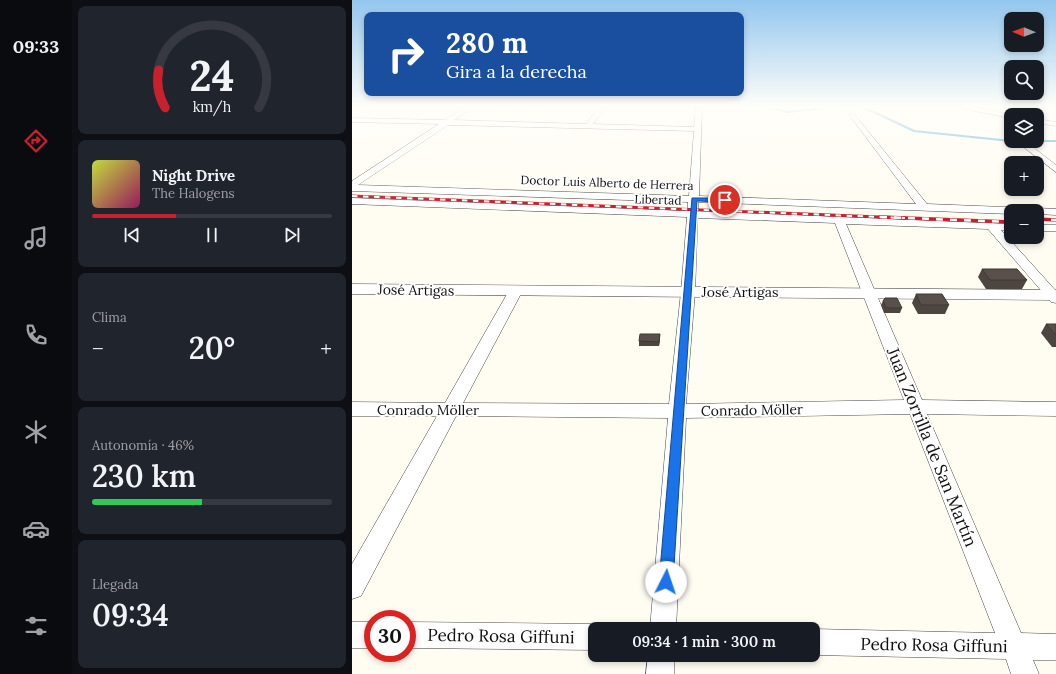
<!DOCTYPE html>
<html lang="es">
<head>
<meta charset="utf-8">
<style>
	:root { --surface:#171b24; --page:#20242c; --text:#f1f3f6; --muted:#9ea1a6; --line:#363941; --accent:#c8202d }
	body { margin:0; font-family:Lora,serif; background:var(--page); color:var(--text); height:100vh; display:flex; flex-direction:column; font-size:15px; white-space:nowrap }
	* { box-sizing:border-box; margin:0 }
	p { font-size:13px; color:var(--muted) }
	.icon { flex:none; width:22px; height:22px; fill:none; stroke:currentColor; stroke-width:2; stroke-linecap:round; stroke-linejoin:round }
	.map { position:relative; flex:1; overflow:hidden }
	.side { display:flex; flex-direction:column; gap:6px; padding:6px; background:#0d0f14; width:280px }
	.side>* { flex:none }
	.banner { position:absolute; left:12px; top:12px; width:380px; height:84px; border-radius:8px; box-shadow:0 2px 6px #0003; background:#1a4fa0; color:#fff; overflow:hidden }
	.needle { width:26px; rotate:271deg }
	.controls { position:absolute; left:652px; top:12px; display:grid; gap:8px }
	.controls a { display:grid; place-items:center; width:40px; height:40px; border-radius:8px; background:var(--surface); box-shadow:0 2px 6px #0003; font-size:20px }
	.speed { position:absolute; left:12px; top:610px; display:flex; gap:8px; font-size:20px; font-weight:700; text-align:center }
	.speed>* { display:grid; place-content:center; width:52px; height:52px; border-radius:50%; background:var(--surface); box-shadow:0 2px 6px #0003; line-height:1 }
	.speed .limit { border:6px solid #d22; background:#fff; color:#111 }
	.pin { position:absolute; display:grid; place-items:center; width:34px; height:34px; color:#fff; margin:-17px; border:2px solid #fff; border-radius:50%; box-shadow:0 1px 4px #0007 }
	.me { position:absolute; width:44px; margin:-22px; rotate:4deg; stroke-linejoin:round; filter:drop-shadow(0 0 3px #0008) }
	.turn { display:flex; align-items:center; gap:14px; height:84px; padding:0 16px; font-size:18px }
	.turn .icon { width:52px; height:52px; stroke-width:2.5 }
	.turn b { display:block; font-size:28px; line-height:34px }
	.big { font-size:30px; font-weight:600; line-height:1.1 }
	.side .tile { flex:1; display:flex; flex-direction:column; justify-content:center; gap:6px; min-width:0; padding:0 14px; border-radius:8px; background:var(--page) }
	.side .dial { align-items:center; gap:0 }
	.dial svg { height:104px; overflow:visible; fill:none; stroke:var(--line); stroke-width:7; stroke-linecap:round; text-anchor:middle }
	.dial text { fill:var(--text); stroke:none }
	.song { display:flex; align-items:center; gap:12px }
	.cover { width:48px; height:48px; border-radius:6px; background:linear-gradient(135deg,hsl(70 70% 55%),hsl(330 70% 35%)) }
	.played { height:4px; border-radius:2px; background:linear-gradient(90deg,var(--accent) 35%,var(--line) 35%) }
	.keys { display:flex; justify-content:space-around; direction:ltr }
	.heat { display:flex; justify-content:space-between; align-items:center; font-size:22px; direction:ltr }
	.charge { height:6px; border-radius:3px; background:linear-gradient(90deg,#34c759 46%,var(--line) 0) }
	.trip { position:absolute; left:236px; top:622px; width:232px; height:40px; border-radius:8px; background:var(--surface); box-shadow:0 2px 6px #0003; font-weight:600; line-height:40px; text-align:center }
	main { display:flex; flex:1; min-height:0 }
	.dock { display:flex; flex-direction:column; width:72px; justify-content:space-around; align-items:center; background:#090b0e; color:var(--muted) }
	.dock .icon { width:28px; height:28px }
	.dock .selected { color:var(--accent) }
	.dock b { font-size:18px; color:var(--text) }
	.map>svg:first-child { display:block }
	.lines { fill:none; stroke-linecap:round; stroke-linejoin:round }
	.stream { stroke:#379bd4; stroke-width:2 }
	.minor-casing { stroke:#434343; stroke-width:1 }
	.tertiary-casing { stroke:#434343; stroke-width:1 }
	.minor { fill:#fff; fill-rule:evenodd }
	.tertiary { fill:#fff; fill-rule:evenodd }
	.rail-far1-casing { stroke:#c8202d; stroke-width:3 }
	.rail-casing { stroke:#c8202d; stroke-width:3.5 }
	.rail-far1 { stroke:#fff; stroke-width:2; stroke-dasharray:5.5; stroke-linecap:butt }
	.rail { stroke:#fff; stroke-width:2.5; stroke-dasharray:7; stroke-linecap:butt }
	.wall { fill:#4d4540 }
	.shaded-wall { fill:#3e3834 }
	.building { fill:#59504b; stroke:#3e3834 }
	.route { fill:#1a73e8; stroke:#114b97 }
	.labels { text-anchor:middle; stroke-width:4; stroke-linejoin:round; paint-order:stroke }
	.far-street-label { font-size:12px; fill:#101010; stroke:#fff }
	.street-label { font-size:14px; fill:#101010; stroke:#fff }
	.near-street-label { font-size:17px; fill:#101010; stroke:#fff }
</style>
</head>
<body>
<main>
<nav class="dock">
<b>09:33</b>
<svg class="icon selected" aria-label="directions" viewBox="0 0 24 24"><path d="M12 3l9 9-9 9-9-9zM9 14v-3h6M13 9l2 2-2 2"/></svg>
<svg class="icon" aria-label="music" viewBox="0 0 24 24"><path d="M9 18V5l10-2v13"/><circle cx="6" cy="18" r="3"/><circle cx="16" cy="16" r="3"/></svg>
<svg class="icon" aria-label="phone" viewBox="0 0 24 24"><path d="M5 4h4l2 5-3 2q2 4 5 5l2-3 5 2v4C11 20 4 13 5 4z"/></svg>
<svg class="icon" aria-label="climate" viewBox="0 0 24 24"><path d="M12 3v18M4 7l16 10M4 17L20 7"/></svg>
<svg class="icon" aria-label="car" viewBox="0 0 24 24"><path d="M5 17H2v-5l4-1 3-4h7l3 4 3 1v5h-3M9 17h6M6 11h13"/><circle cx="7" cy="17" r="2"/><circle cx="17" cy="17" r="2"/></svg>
<svg class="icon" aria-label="filters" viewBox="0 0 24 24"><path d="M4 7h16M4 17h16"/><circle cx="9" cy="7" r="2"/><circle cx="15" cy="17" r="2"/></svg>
</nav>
<section class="side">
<div class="tile dial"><svg viewBox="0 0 100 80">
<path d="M14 69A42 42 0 1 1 86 69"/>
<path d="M14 69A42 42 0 0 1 9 40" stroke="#c8202d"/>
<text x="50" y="56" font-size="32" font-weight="700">24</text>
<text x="50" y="72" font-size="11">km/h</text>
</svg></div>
<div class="tile">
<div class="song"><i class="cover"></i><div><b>Night Drive</b><p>The Halogens</p></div></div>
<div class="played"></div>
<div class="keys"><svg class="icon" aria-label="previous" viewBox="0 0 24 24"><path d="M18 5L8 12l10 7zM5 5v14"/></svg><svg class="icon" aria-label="pause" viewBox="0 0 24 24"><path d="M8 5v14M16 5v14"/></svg><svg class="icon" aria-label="next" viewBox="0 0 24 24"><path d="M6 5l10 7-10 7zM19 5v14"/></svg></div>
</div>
<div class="tile"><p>Clima</p>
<div class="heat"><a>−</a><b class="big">20°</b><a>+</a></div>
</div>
<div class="tile"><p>Autonomía · 46%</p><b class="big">230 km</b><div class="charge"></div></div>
<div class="tile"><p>Llegada</p><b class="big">09:34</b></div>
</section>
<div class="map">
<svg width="704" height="674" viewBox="0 0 704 674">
	<rect width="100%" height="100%" fill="#fffcf2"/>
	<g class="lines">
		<g class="stream">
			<polyline points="413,107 436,112 483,107"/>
			<polyline points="508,107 522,112 562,131 659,141"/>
			<polyline points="662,141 704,141"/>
		</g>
		<g class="minor-casing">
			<g id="minor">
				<path d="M113 107H121L102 120 234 124 247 107H254L241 124 342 127 344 107H350L347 196 564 204 498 116 497 115 500 113 502 114 575 204 676 208 680 210 685 208 704 209V215L685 214V211H659V214L346 202V211L659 224V230H649L704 291V303L699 302 636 229 494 224 570 400 704 402V416L575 414 669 633 704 634V660H681L687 674H659L654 659 461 655V629L643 633 558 414 334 418 324 629H298L316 418 104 416 9 596 0 599V564L85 416H0V402L93 403 159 287H169L171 290 111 403 317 404 329 292 335 217 0 204V198L336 211V202L0 191V181L87 124 0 122V118L93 120ZM96 125 342 131 337 196 6 185ZM346 218 483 223 552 400 334 404 343 292Z"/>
				<polygon points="603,107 619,107 662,115 659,115 659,118"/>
				<polygon points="683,107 690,107 684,115 677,115"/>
				<polygon points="685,119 704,122 704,126 685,123"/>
				<polygon points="664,141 673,141 704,165 704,172"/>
				<rect x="685" y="225" width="19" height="6"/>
				<rect x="0" y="622" width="21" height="26"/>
				<polygon points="55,622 243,624 253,629 243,629 243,650 55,648"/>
				<polygon points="296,655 322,655 322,674 294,674"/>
			</g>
		</g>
		<g class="tertiary-casing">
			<polygon id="tertiary" points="0,284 704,290 704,300 0,294"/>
		</g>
		<use href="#minor" class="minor"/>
		<use href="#tertiary" class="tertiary"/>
		<g class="rail-far1-casing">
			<polyline id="rail-far1" points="0,196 553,218"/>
		</g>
		<g class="rail-casing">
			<g id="rail">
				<polyline points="528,217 659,222"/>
				<polyline points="685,219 704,220"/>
			</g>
		</g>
		<use href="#rail-far1" class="rail-far1"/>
		<use href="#rail" class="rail"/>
	</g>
	<g class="wall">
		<polygon points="630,269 675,280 670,289 634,289 626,277"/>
		<polygon points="564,294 597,305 593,314 566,314 560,303"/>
		<polygon points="531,301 550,308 548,313 532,313 529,305"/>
		<polygon points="694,324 704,324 704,347 700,347 689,333"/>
		<polygon points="308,334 308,339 307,346 287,346 287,341"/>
	</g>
	<polygon class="shaded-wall" points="308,334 308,339 307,346 307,342"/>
	<g class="building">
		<polygon points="630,269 665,269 675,280 638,280"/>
		<polygon points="564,294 590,294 597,305 569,305"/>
		<polygon points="533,298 545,298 550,308 534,308 531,301"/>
		<polygon points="694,324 704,324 704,335"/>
		<polygon points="288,334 308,334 307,342 287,341"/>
	</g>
	<linearGradient id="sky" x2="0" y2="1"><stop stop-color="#93c6ef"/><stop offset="0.53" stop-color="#fffef9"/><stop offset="1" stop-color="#fffef9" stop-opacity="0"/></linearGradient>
	<rect width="704" height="202" fill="url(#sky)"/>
	<polygon class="route" points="340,198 373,198 376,200 373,202 345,201 321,582 319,587 314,590 309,587 307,582"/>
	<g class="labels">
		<g class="far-street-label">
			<text transform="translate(255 183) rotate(2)" y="4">Doctor Luis Alberto de Herrera</text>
			<text transform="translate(306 200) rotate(2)" y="4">Libertad</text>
		</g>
		<g class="street-label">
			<text transform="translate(64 290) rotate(1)" y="5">José Artigas</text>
			<text x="388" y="297">José Artigas</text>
			<text x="76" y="415">Conrado Möller</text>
			<text transform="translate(400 410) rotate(-1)" y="5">Conrado Möller</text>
		</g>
		<g class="near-street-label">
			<text transform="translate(580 447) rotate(68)" y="6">Juan Zorrilla de San Martín</text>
			<text transform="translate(149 636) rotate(1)" y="6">Pedro Rosa Giffuni</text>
			<text transform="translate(582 645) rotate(1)" y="6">Pedro Rosa Giffuni</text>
		</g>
	</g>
</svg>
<div class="controls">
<a><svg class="needle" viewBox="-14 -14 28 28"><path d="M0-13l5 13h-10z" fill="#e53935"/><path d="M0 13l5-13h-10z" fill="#9ea1a6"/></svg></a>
<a><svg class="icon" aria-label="search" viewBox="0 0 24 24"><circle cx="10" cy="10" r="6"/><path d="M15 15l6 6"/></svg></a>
<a><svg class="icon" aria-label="layers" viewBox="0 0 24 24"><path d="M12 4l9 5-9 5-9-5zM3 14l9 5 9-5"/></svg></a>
<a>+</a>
<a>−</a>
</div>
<div class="speed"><div class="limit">30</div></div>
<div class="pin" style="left:373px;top:200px;background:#d93025"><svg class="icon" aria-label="arrive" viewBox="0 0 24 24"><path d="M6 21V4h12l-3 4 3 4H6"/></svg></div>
<svg class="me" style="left:314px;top:582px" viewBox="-20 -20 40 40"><circle r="19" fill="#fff"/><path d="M0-13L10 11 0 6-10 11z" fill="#1a73e8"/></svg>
<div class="trip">09:34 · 1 min · 300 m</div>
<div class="banner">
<div class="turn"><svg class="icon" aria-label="right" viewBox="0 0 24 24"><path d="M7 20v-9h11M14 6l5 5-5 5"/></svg><div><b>280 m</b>Gira a la derecha</div></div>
</div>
</div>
</main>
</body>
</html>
